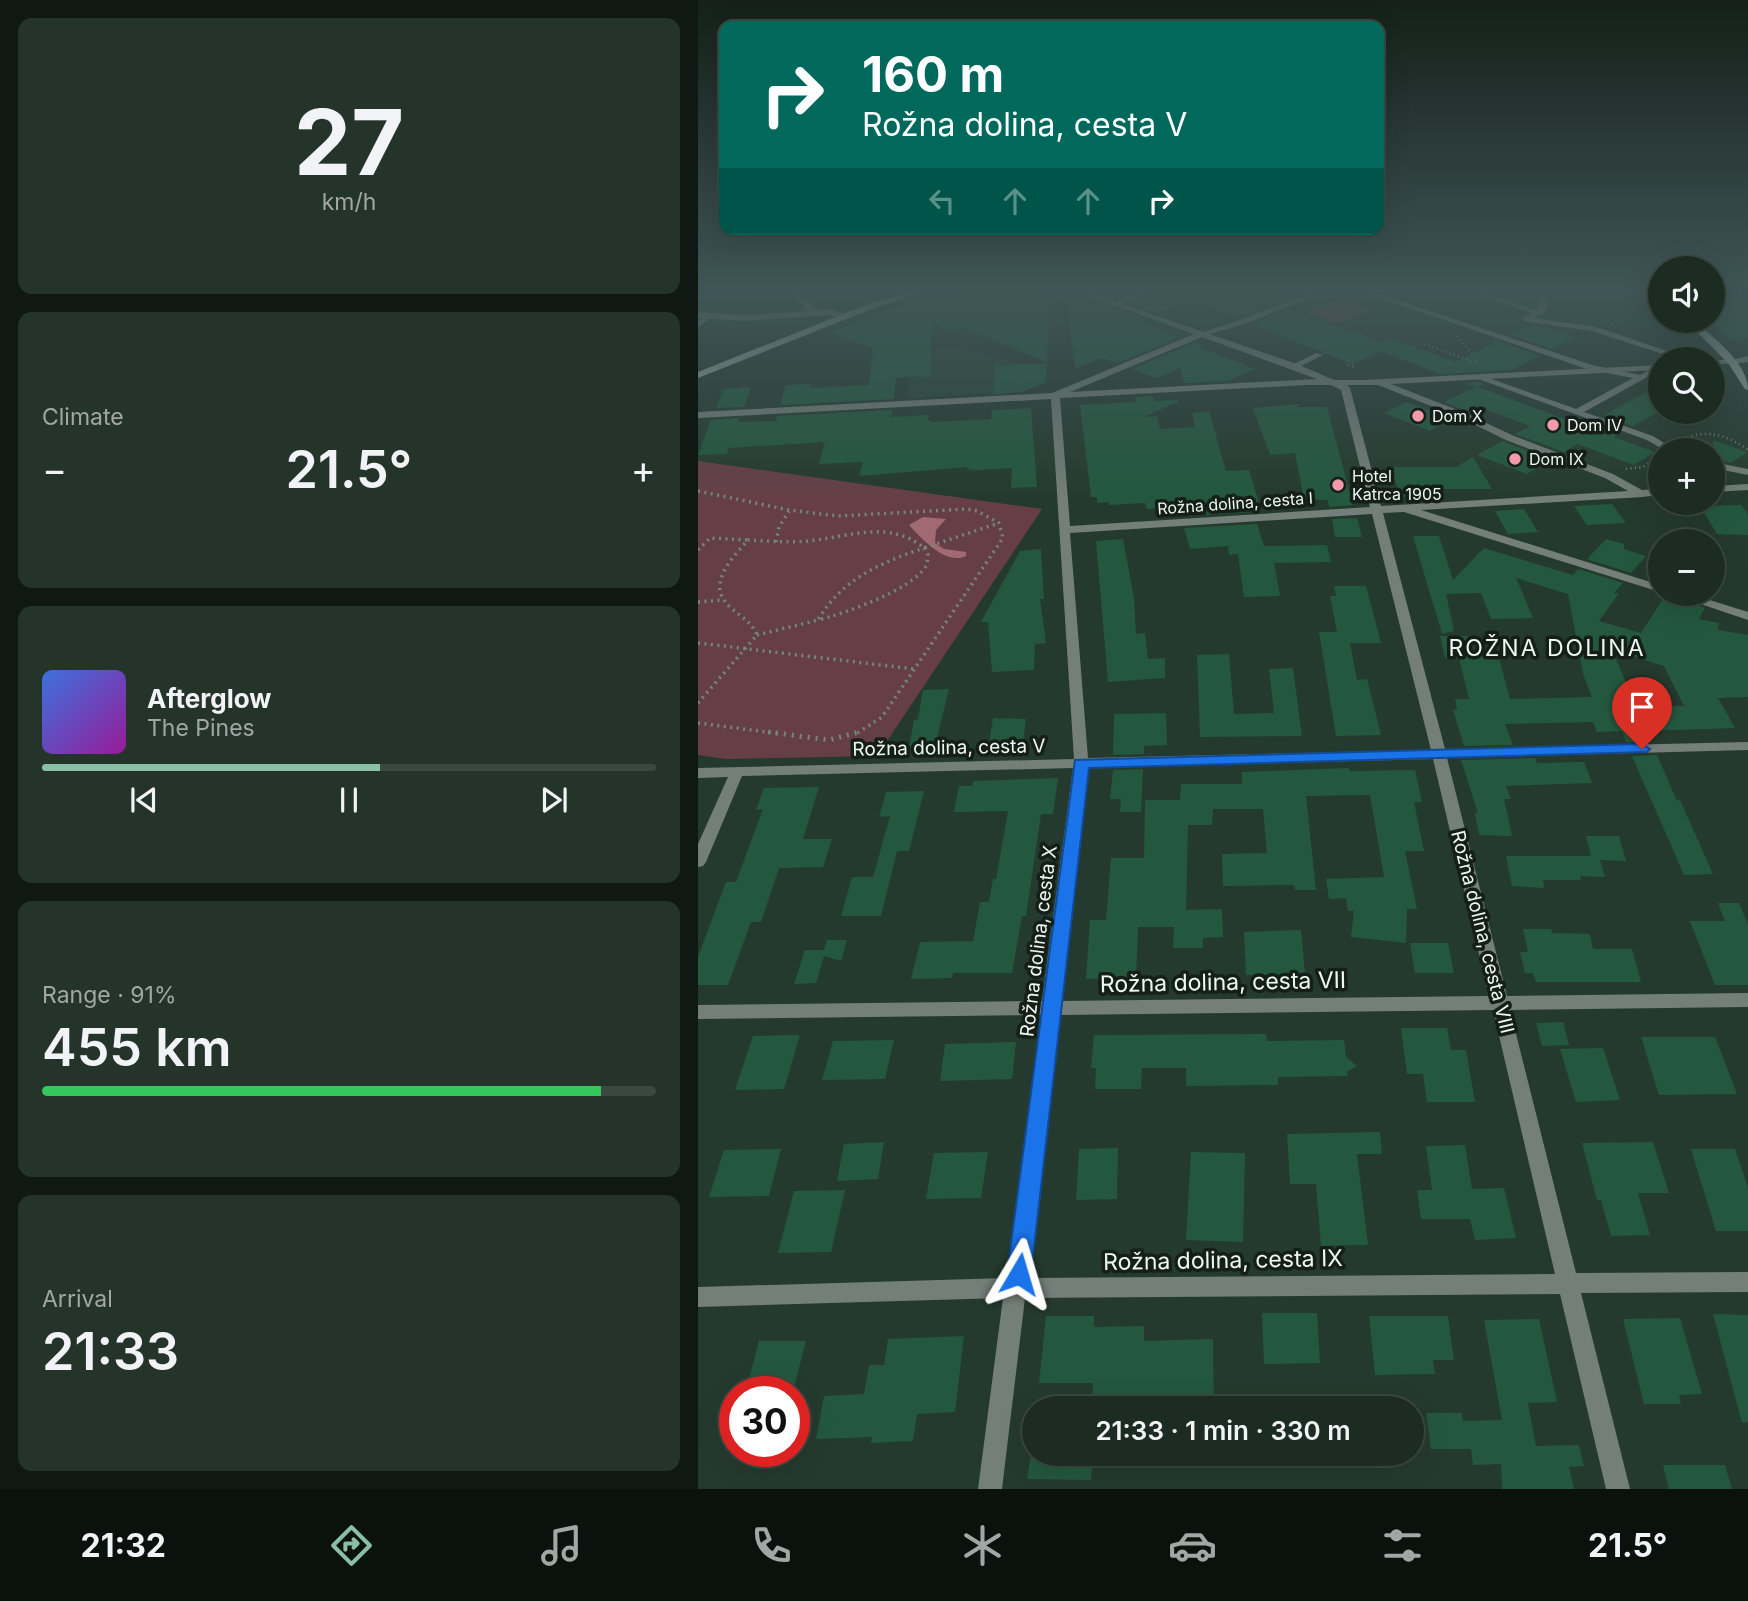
<!DOCTYPE html>
<html lang="en">
<head>
<meta charset="utf-8">
<style>
	:root { --surface:#1c2c22; --page:#25342a; --text:#f1f3f6; --muted:#a0a7a5; --line:#3a4840; --accent:#8abfa5 }
	body { margin:0; font-family:Inter,sans-serif; background:var(--page); color:var(--text); height:100vh; display:flex; flex-direction:column; font-size:26px; white-space:nowrap }
	* { box-sizing:border-box; margin:0 }
	p { font-size:23px; color:var(--muted) }
	.icon { flex:none; width:38px; height:38px; fill:none; stroke:currentColor; stroke-width:2; stroke-linecap:round; stroke-linejoin:round }
	.map { position:relative; flex:1; overflow:hidden }
	.panel { display:flex; flex-direction:column; gap:18px; padding:18px; background:#0f1813; width:698px }
	.panel>* { flex:none }
	.guide { position:absolute; left:21px; top:21px; width:665px; height:214px; border-radius:14px; box-shadow:0 7px 28px #0002,0 0 0 2px var(--line); background:#00695c; color:#fff; overflow:hidden }
	.tools { position:absolute; left:950px; top:256px; display:grid; gap:14px }
	.tools a { display:grid; place-items:center; width:77px; height:77px; border-radius:50%; background:var(--surface); box-shadow:0 7px 28px #0002,0 0 0 2px var(--line); font-size:35px }
	.speed { position:absolute; left:21px; top:1376px; display:flex; gap:14px; font-size:35px; font-weight:700; text-align:center }
	.speed>* { display:grid; place-content:center; width:91px; height:91px; border-radius:50%; background:var(--surface); box-shadow:0 7px 28px #0002,0 0 0 2px var(--line); line-height:1 }
	.speed .limit { border:10px solid #d22; background:#fff; color:#111 }
	.pin { position:absolute; display:grid; place-items:center; width:60px; height:60px; color:#fff; margin:-72px -30px; border-radius:50% 50% 50% 0; rotate:-45deg; box-shadow:0 0 7px #0007 }
	.pin .icon { rotate:45deg }
	.me { position:absolute; width:77px; margin:-38px; rotate:7deg; stroke-linejoin:round; filter:drop-shadow(0 0 5px #0008) }
	.turn { display:flex; align-items:center; gap:24px; height:147px; padding:0 28px; font-size:32px }
	.turn .icon { width:91px; height:91px; stroke-width:2.5 }
	.turn b { display:block; font-size:49px; line-height:60px }
	.lanes { display:flex; align-items:center; height:66px; padding:0 28px; background:#0003; justify-content:center; gap:35px; direction:ltr }
	.lanes .off { opacity:.35 }
	.big { font-size:52px; font-weight:600; line-height:1.1 }
	.panel .widget { flex:1; display:flex; flex-direction:column; justify-content:center; gap:10px; min-width:0; padding:0 24px; border-radius:14px; background:var(--page) }
	.panel .dial { align-items:center; gap:0 }
	.dial b { font-size:91px; line-height:1 }
	.song { display:flex; align-items:center; gap:21px }
	.cover { width:84px; height:84px; border-radius:10px; background:linear-gradient(135deg,hsl(220 70% 55%),hsl(300 70% 35%)) }
	.played { height:7px; border-radius:4px; background:linear-gradient(90deg,var(--accent) 55%,var(--line) 55%) }
	.keys { display:flex; justify-content:space-around; direction:ltr }
	.heat { display:flex; justify-content:space-between; align-items:center; font-size:38px; direction:ltr }
	.charge { height:10px; border-radius:5px; background:linear-gradient(90deg,#34c759 91%,var(--line) 0) }
	.trip { position:absolute; left:324px; top:1396px; width:402px; height:70px; border-radius:35px; background:var(--surface); box-shadow:0 7px 28px #0002,0 0 0 2px var(--line); font-weight:600; line-height:70px; text-align:center }
	.tab-bar { display:flex; height:112px; justify-content:space-around; align-items:center; background:#0b120e; color:var(--muted) }
	.tab-bar .icon { width:49px; height:49px }
	.tab-bar .current { color:var(--accent) }
	.tab-bar b { font-size:32px; color:var(--text) }
	main { display:flex; flex:1; min-height:0 }
	.map>svg:first-child { display:block }
	.built { fill:#284435 }
	.green { fill:#663f46 }
	.water { fill:#a16a73 }
	.building { fill:#23583e; fill-rule:evenodd }
	.lines { fill:none; stroke-linecap:round; stroke-linejoin:round }
	.path-far2 { stroke:#75877c; stroke-width:2.5; stroke-dasharray:1 3.5; stroke-linecap:butt }
	.path-far1 { stroke:#75877c; stroke-width:3.5; stroke-dasharray:2 4.5; stroke-linecap:butt }
	.path { stroke:#75877c; stroke-width:5; stroke-dasharray:2 6; stroke-linecap:butt }
	.lane { fill:#757f79; fill-rule:evenodd }
	.street { fill:#757f79; fill-rule:evenodd }
	.secondary { fill:#99a9a0; fill-rule:evenodd }
	.route { fill:#1a73e8; stroke:#114b97; stroke-width:2 }
	.poi-dot { fill:#f39aaa; stroke:#151e19; stroke-width:2.5 }
	.labels { text-anchor:middle; stroke-width:7; stroke-linejoin:round; paint-order:stroke }
	.far-poi-label { font-size:16px; fill:#ecf9f1; stroke:#151e19; text-anchor:start }
	.far-street-label { font-size:16px; fill:#ecf9f1; stroke:#151e19 }
	.street-label { font-size:19px; fill:#ecf9f1; stroke:#151e19 }
	.quarter-label { font-size:23px; letter-spacing:2px; fill:#ecf9f1; stroke:#151e19 }
	.near-street-label { font-size:23px; fill:#ecf9f1; stroke:#151e19 }
</style>
</head>
<body>
<main>
<section class="panel">
<div class="widget dial"><b>27</b><p>km/h</p></div>
<div class="widget"><p>Climate</p>
<div class="heat"><a>−</a><b class="big">21.5°</b><a>+</a></div>
</div>
<div class="widget">
<div class="song"><i class="cover"></i><div><b>Afterglow</b><p>The Pines</p></div></div>
<div class="played"></div>
<div class="keys"><svg class="icon" aria-label="previous" viewBox="0 0 24 24"><path d="M18 5L8 12l10 7zM5 5v14"/></svg><svg class="icon" aria-label="pause" viewBox="0 0 24 24"><path d="M8 5v14M16 5v14"/></svg><svg class="icon" aria-label="next" viewBox="0 0 24 24"><path d="M6 5l10 7-10 7zM19 5v14"/></svg></div>
</div>
<div class="widget"><p>Range · 91%</p><b class="big">455 km</b><div class="charge"></div></div>
<div class="widget"><p>Arrival</p><b class="big">21:33</b></div>
</section>
<div class="map">
<svg width="1050" height="1489" viewBox="0 0 1050 1489">
	<rect width="100%" height="100%" fill="#253a2e"/>
	<polygon class="built" points="263,349 324,364 321,392 209,398 214,351"/>
	<g class="green">
		<polygon points="644,298 677,310 641,324 608,312"/>
		<polygon points="0,461 344,509 179,756 28,759 0,755"/>
	</g>
	<path class="water" d="M225 517 248 519 238 530 237 543 246 549 268 552V556C248 566 223 538 211 525Z"/>
	<g class="building">
		<polygon points="252,292 352,292 349,362 265,328 255,331 234,323 232,376 198,378 196,399 82,405 88,385 113,384 112,388 171,385 175,348 130,333 186,312"/>
		<polygon points="368,292 376,292 446,319 440,321 482,337 419,363 402,358 377,369"/>
		<polygon points="449,292 599,292 599,293 538,318 493,301 460,313 432,304 449,296"/>
		<polygon points="1015,300 1042,300 1050,306 1050,338 1031,339 1015,324"/>
		<polygon points="591,309 686,343 688,337 758,362 800,341 842,356 813,370 742,374 683,351 654,364 554,324"/>
		<polygon points="834,325 845,327 878,337 854,349 813,335"/>
		<polygon points="497,343 505,345 500,347 557,369 530,381 486,383 482,368 459,378 434,369"/>
		<polygon points="349,363 348,382 324,392 295,394 297,365"/>
		<polygon points="781,382 786,384 780,387 886,426 893,422 923,433 916,437 957,452 936,465 880,444 866,452 817,434 832,426 779,406 769,411 746,402 778,387 767,383"/>
		<polygon points="962,384 962,411 935,426 905,416"/>
		<polygon points="53,387 46,407 18,408 26,389"/>
		<polygon points="455,396 456,401 480,400 480,402 445,417 459,416 462,429 497,427 494,413 511,411 528,471 551,470 561,502 552,503 555,512 483,516 481,507 449,509 447,503 411,505 411,502 399,503 399,497 393,497 382,405 438,402 437,397"/>
		<polygon points="708,402 730,410 733,409 757,418 732,431 686,413"/>
		<polygon points="602,404 599,407 629,407 655,505 631,507 630,500 606,499 597,453 572,455 555,408"/>
		<polygon points="333,408 339,487 313,488 314,468 277,470 269,469 269,467 161,476 165,462 121,464 127,442 31,448 29,454 0,455 13,420 41,418 40,422 78,421 79,416 194,410 193,417 231,415 230,420 234,422 293,419 294,410"/>
		<polygon points="1015,440 1049,452 1033,463 1020,460 1015,459"/>
		<polygon points="804,441 807,442 853,460 829,474 779,455"/>
		<polygon points="775,457 794,489 726,489 729,496 702,497 693,467 758,467"/>
		<polygon points="914,504 928,523 889,525 876,506"/>
		<polygon points="1043,505 1050,514 1050,535 1019,534 1002,506"/>
		<polygon points="826,509 840,532 810,534 797,511"/>
		<polygon points="659,518 664,537 637,537 634,519"/>
		<polygon points="559,524 566,546 629,545 633,562 576,563 582,596 546,597 540,554 531,555 530,546 492,549 486,528"/>
		<path d="M715 536H741L755 580 786 548 875 575 880 569 925 583 916 593H921L901 621 943 633 968 594 1007 608 1001 619 1021 623 1020 630 1050 635V697L1020 698 1037 728 949 731 953 742H928L924 731 899 732 895 722 807 724 815 745 766 746 755 710H759L757 699H771L761 658H747L742 636H770L775 655H800L812 699 894 697 885 674 870 594 818 578 835 618 793 619 783 593 748 594 756 631 744 634ZM914 650 966 666 986 706 946 707 943 701H936Z"/>
		<polygon points="425,539 436,598 438,634 447,633 450,659 467,658 467,678 410,682 398,541"/>
		<polygon points="908,539 926,544 926,549 948,556 933,573 889,559"/>
		<polygon points="343,549 346,599 342,599 348,643 337,644 336,670 294,672 290,622 283,622 322,551"/>
		<polygon points="636,586 668,586 683,643 652,643 659,680 669,679 683,735 638,736 621,632 639,632 632,596 638,596"/>
		<polygon points="531,654 536,714 576,713 571,669 595,668 604,736 502,737 499,655"/>
		<polygon points="251,689 237,746 211,747 216,720 220,719 225,690"/>
		<polygon points="468,713 469,745 446,746 446,754 415,755 416,714"/>
		<polygon points="295,718 328,719 325,743 320,743 320,746 295,747 296,744 291,744"/>
		<polygon points="959,755 979,801 982,800 1015,874 986,875 934,756"/>
		<polygon points="837,758 839,763 886,762 894,783 808,786 813,799 806,799 814,836 781,835 777,813 780,813 763,760"/>
		<polygon points="651,768 652,771 717,770 724,802 716,802 726,851 707,851 719,909 709,909 708,943 653,937 656,911 650,911 648,898 631,899 628,879 686,877 672,795 608,796 618,890 597,890 596,885 525,886 524,854 569,853 565,809 515,809 514,825 490,825 488,910 524,909 525,937 505,938 505,948 475,948 476,927 440,927 438,978 388,979 392,920 408,920 413,858 446,858 447,800 482,800 483,784 544,784 544,772"/>
		<polygon points="445,769 443,812 422,812 423,799 412,799 415,770"/>
		<polygon points="360,778 355,814 343,814 328,916 324,916 314,973 255,973 254,978 213,979 222,942 275,941 282,902 291,902 295,879 298,879 310,811 256,812 261,786 274,786 275,781"/>
		<polygon points="121,787 105,839 134,839 125,867 81,868 63,922 53,922 30,985 0,985 0,957 28,882 38,882 65,809 58,810 66,788"/>
		<polygon points="226,791 211,851 199,851 183,916 143,916 154,877 175,877 192,816 181,817 188,792"/>
		<polygon points="888,836 921,836 928,861 902,860 907,877 882,876 883,880 845,880 846,888 814,886 808,856 893,856"/>
		<polygon points="1020,903 1041,903 1050,924 1050,985 1017,985 992,921 1027,921"/>
		<polygon points="825,929 853,929 854,933 892,934 895,949 934,949 943,982 838,982 835,973 827,973 822,952 830,952"/>
		<polygon points="603,930 607,974 548,975 546,932"/>
		<polygon points="129,940 149,940 143,961 126,956 118,983 96,984 107,950 126,950"/>
		<polygon points="712,943 750,943 756,973 717,973"/>
		<polygon points="865,1022 871,1045 844,1046 838,1023"/>
		<polygon points="703,1028 749,1028 753,1050 768,1050 777,1102 729,1102 725,1074 709,1074"/>
		<polygon points="568,1034 569,1041 646,1040 648,1057 659,1066 649,1072 650,1076 580,1077 580,1085 488,1086 488,1068 444,1068 443,1089 397,1089 398,1068 393,1068 396,1035"/>
		<polygon points="102,1035 86,1089 37,1090 55,1036"/>
		<polygon points="943,1037 1017,1037 1039,1094 961,1095"/>
		<polygon points="196,1040 187,1079 124,1080 135,1041"/>
		<polygon points="318,1042 314,1079 242,1081 247,1044"/>
		<polygon points="905,1048 922,1100 878,1102 862,1049"/>
		<polygon points="682,1132 684,1154 659,1154 670,1245 623,1246 618,1184 592,1184 589,1134"/>
		<polygon points="186,1142 180,1179 139,1181 146,1144"/>
		<polygon points="955,1142 971,1193 940,1193 952,1235 913,1236 903,1200 899,1200 884,1143"/>
		<polygon points="767,1145 774,1189 806,1188 818,1238 777,1240 772,1219 723,1219 719,1190 734,1190 728,1146"/>
		<polygon points="420,1148 419,1199 378,1200 381,1149"/>
		<polygon points="83,1149 71,1196 11,1197 26,1150"/>
		<polygon points="993,1149 1037,1149 1050,1187 1050,1231 1018,1231"/>
		<polygon points="290,1152 283,1198 228,1199 236,1153"/>
		<polygon points="493,1152 547,1153 545,1242 488,1240"/>
		<polygon points="147,1190 133,1252 80,1253 96,1191"/>
		<polygon points="564,1313 619,1313 622,1363 566,1364"/>
		<polygon points="1015,1314 1050,1315 1050,1422 1044,1423"/>
		<polygon points="348,1316 396,1316 396,1327 446,1326 446,1341 515,1339 516,1408 394,1409 395,1383 341,1383"/>
		<polygon points="671,1316 750,1316 756,1360 735,1360 737,1374 677,1375"/>
		<polygon points="982,1318 1004,1394 981,1395 983,1404 946,1404 925,1319"/>
		<polygon points="841,1319 859,1402 830,1403 838,1446 881,1445 886,1466 871,1467 876,1489 804,1489 803,1464 775,1465 773,1449 733,1449 728,1413 764,1413 765,1421 804,1420 786,1320"/>
		<polygon points="266,1336 257,1412 219,1414 215,1441 173,1443 174,1437 118,1439 126,1396 166,1394 171,1365 186,1365 190,1339"/>
		<polygon points="61,1341 108,1341 95,1391 48,1391"/>
		<polygon points="333,1454 395,1454 393,1480 329,1479"/>
		<polygon points="965,1465 1027,1465 1034,1489 971,1489"/>
	</g>
	<g class="lines">
		<g class="path-far2">
			<polyline points="925,292 934,295"/>
			<polyline points="932,292 952,303"/>
			<polyline points="729,301 739,292"/>
			<polyline points="914,324 941,299"/>
			<polyline points="759,336 782,364"/>
			<polyline points="726,344 779,363"/>
			<polyline points="650,365 656,367"/>
			<path d="M981 441C1006 428 1028 434 1050 450"/>
			<polyline points="928,469 945,467 962,457"/>
		</g>
		<g class="path-far1">
			<polyline points="0,491 91,510 140,516 269,509 279,511 301,523 305,538 184,717 158,734"/>
			<polyline points="78,542 81,527 91,511"/>
			<path d="M226 548 230 555C229 559 230 563 228 566 214 590 145 614 120 620 144 579 182 563 226 548Z"/>
			<polyline points="0,550 12,538 50,540"/>
			<polyline points="0,602 25,600"/>
			<polyline points="59,635 120,620"/>
			<polyline points="0,643 216,669"/>
			<path d="M0 703 59 635C53 621 43 617 32 607 7 585 34 558 50 540 70 541 90 543 110 541 151 537 191 519 226 548L301 523"/>
			<polyline points="0,723 84,734"/>
		</g>
		<polyline class="path" points="70,732 131,740 161,732"/>
		<g class="lane">
			<polygon points="441,292 448,294 420,306 413,304"/>
			<polygon points="615,292 625,292 550,323 504,336 500,334 544,319"/>
			<polygon points="664,292 675,292 894,365 942,375 962,365 962,370 886,412 955,436 977,450 966,450 949,440 775,377 782,375 878,409 935,378 889,369"/>
			<polygon points="772,292 783,292 838,310 847,292 853,292 846,313 836,318 898,327 993,359 980,359 894,331 825,321 825,317 834,313"/>
			<polygon points="9,314 16,316 0,327 0,321"/>
			<polygon points="618,353 625,355 599,368 592,366"/>
			<polygon points="1033,359 1037,361 1036,363 1015,365 1015,361"/>
			<polygon points="1015,462 1050,469 1050,475 1015,468"/>
		</g>
		<g class="street">
			<polygon points="92,292 100,292 119,310 132,309 152,316 148,319 132,315 47,321 0,318 0,312 47,315 110,311"/>
			<path d="M379 292H390L599 364 636 380H666L962 365V369L960 370 693 384 767 413 816 436 915 474 944 490 962 489V495L944 497 723 510 962 585V592L706 512 685 513 747 749 1050 742V750L749 758 809 996 1050 993V1007L812 1010 878 1273 1050 1272V1292L883 1293 932 1489H908L862 1294 327 1298 304 1489H280L305 1298 0 1307V1287L308 1278 343 1015 0 1019V1005L344 1001 375 768 44 776 8 862 5 866 0 867V844L30 777 0 778V768L376 759 353 399 0 418V412L354 393 496 334ZM504 337 619 379 372 392ZM608 385H633L643 390 672 507 372 526 362 398ZM649 385H680L761 417 808 440 907 478 930 491 683 506 652 388ZM674 514 733 750 390 758 372 533ZM735 759 791 996 362 1001 390 768ZM795 1010 857 1274 329 1278 360 1015Z"/>
			<polygon points="1050,356 1050,362 1033,364 1029,361"/>
			<polygon points="1050,484 1050,490 1015,492 1015,486"/>
			<polygon points="970,593 989,593 1050,612 1050,620"/>
		</g>
		<g class="secondary">
			<polygon points="212,292 224,292 176,308 0,378 0,372 170,304"/>
			<polygon points="957,292 962,292 962,295 959,295"/>
			<path d="M987 320H996C1015 338 1050 362 1050 390L1047 389 1030 363Z"/>
		</g>
	</g>
	<linearGradient id="sky" x2="0" y2="1"><stop stop-color="#142019"/><stop offset="0.58" stop-color="#405557"/><stop offset="1" stop-color="#405557" stop-opacity="0"/></linearGradient>
	<rect width="1050" height="500" fill="url(#sky)"/>
	<polygon class="route" points="944,744 952,749 949,752 391,768 333,1274 329,1282 321,1285 313,1282 309,1274 377,760"/>
	<g class="poi-dot">
		<circle cx="720" cy="416" r="7"/>
		<circle cx="855" cy="425" r="7"/>
		<circle cx="817" cy="459" r="7"/>
		<circle cx="640" cy="485" r="7"/>
	</g>
	<g class="labels">
		<g class="far-poi-label">
			<text x="734" y="422">Dom X</text>
			<text x="869" y="431">Dom IV</text>
			<text x="831" y="465">Dom IX</text>
			<text x="654" y="482">Hotel<tspan x="654" dy="18">Katrca 1905</tspan></text>
		</g>
		<g class="far-street-label">
			<text transform="translate(537 503) rotate(-4)" y="6">Rožna dolina, cesta I</text>
		</g>
		<g class="street-label">
			<text transform="translate(251 747) rotate(-1)" y="7">Rožna dolina, cesta V</text>
			<text transform="translate(785 932) rotate(76)" y="7">Rožna dolina, cesta VIII</text>
			<text transform="translate(340 941) rotate(-83)" y="7">Rožna dolina, cesta X</text>
		</g>
		<g class="quarter-label">
			<text x="849" y="656">ROŽNA DOLINA</text>
		</g>
		<g class="near-street-label">
			<text transform="translate(525 982) rotate(-1)" y="8">Rožna dolina, cesta VII</text>
			<text transform="translate(525 1260) rotate(-1)" y="8">Rožna dolina, cesta IX</text>
		</g>
	</g>
</svg>
<div class="tools">
<a><svg class="icon" aria-label="sound" viewBox="0 0 24 24"><path d="M4 9h4l5-4v14l-5-4H4zM17 9q2 3 0 6"/></svg></a>
<a><svg class="icon" aria-label="search" viewBox="0 0 24 24"><circle cx="10" cy="10" r="6"/><path d="M15 15l6 6"/></svg></a>
<a>+</a>
<a>−</a>
</div>
<div class="speed"><div class="limit">30</div></div>
<div class="pin" style="left:944px;top:749px;background:#d93025"><svg class="icon" aria-label="arrive" viewBox="0 0 24 24"><path d="M6 21V4h12l-3 4 3 4H6"/></svg></div>
<svg class="me" style="left:321px;top:1274px" viewBox="-20 -20 40 40"><path d="M0-17L14 15 0 8-14 15z" fill="#1a73e8" stroke="#fff" stroke-width="4"/></svg>
<div class="trip">21:33 · 1 min · 330 m</div>
<div class="guide">
<div class="turn"><svg class="icon" aria-label="right" viewBox="0 0 24 24"><path d="M7 20v-9h11M14 6l5 5-5 5"/></svg><div><b>160 m</b>Rožna dolina, cesta V</div></div>
<div class="lanes"><svg class="icon off" aria-label="left" viewBox="0 0 24 24"><path d="M17 20v-9H6M10 6l-5 5 5 5"/></svg><svg class="icon off" aria-label="ahead" viewBox="0 0 24 24"><path d="M12 20V5M6 11l6-6 6 6"/></svg><svg class="icon off" aria-label="ahead" viewBox="0 0 24 24"><path d="M12 20V5M6 11l6-6 6 6"/></svg><svg class="icon" aria-label="right" viewBox="0 0 24 24"><path d="M7 20v-9h11M14 6l5 5-5 5"/></svg></div>
</div>
</div>
</main>
<nav class="tab-bar">
<b>21:32</b>
<svg class="icon current" aria-label="directions" viewBox="0 0 24 24"><path d="M12 3l9 9-9 9-9-9zM9 14v-3h6M13 9l2 2-2 2"/></svg>
<svg class="icon" aria-label="music" viewBox="0 0 24 24"><path d="M9 18V5l10-2v13"/><circle cx="6" cy="18" r="3"/><circle cx="16" cy="16" r="3"/></svg>
<svg class="icon" aria-label="phone" viewBox="0 0 24 24"><path d="M5 4h4l2 5-3 2q2 4 5 5l2-3 5 2v4C11 20 4 13 5 4z"/></svg>
<svg class="icon" aria-label="climate" viewBox="0 0 24 24"><path d="M12 3v18M4 7l16 10M4 17L20 7"/></svg>
<svg class="icon" aria-label="car" viewBox="0 0 24 24"><path d="M5 17H2v-5l4-1 3-4h7l3 4 3 1v5h-3M9 17h6M6 11h13"/><circle cx="7" cy="17" r="2"/><circle cx="17" cy="17" r="2"/></svg>
<svg class="icon" aria-label="filters" viewBox="0 0 24 24"><path d="M4 7h16M4 17h16"/><circle cx="9" cy="7" r="2"/><circle cx="15" cy="17" r="2"/></svg>
<b>21.5°</b>
</nav>
</body>
</html>
